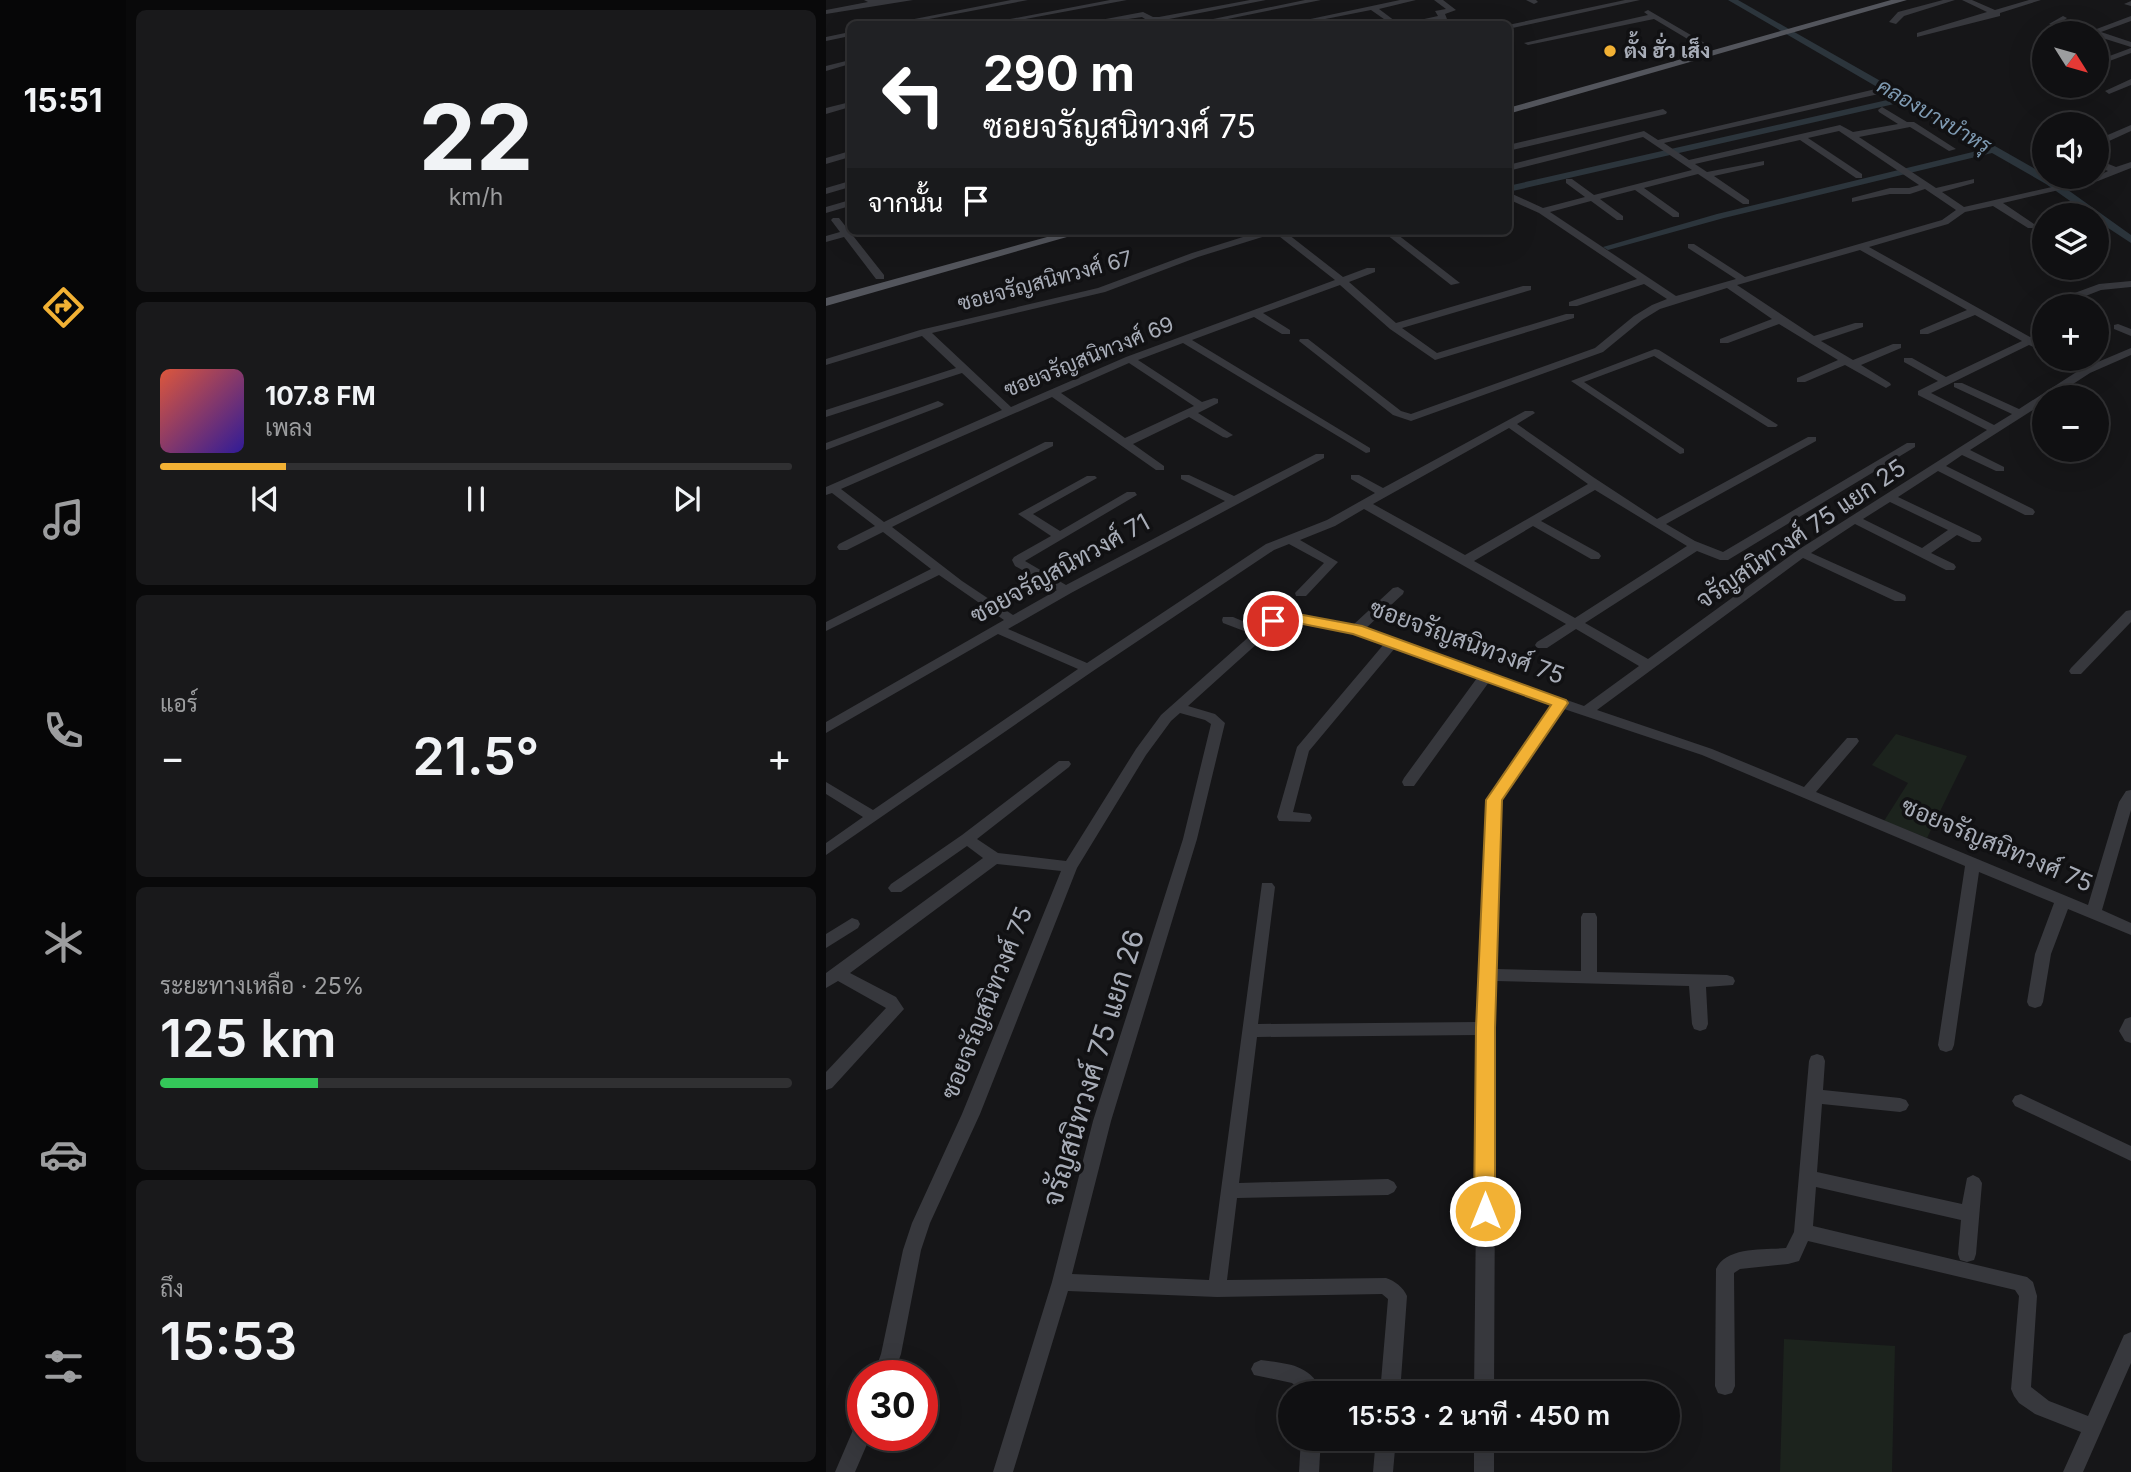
<!DOCTYPE html>
<html lang="th">
<head>
<meta charset="utf-8">
<style>
	:root { --surface:#101012; --page:#19191b; --text:#f1f3f6; --muted:#9c9d9f; --line:#303032; --accent:#f2b134 }
	body { margin:0; font-family:Inter,Sarabun,sans-serif; background:var(--page); color:var(--text); height:100vh; display:flex; flex-direction:column; font-size:26px; white-space:nowrap }
	* { box-sizing:border-box; margin:0 }
	p { font-size:23px; color:var(--muted) }
	.icon { flex:none; width:38px; height:38px; fill:none; stroke:currentColor; stroke-width:2; stroke-linecap:round; stroke-linejoin:round }
	.map { position:relative; flex:1; overflow:hidden }
	.panel { display:flex; flex-direction:column; gap:10px; padding:10px; background:#09090a; width:700px }
	.panel>* { flex:none }
	.hud { position:absolute; left:21px; top:21px; width:665px; height:214px; border-radius:10px; box-shadow:0 7px 28px #0002,0 0 0 2px var(--line); background:#202124; color:#fff; overflow:hidden }
	.needle { width:46px; rotate:127deg }
	.buttons { position:absolute; left:1206px; top:21px; display:grid; gap:14px }
	.buttons a { display:grid; place-items:center; width:77px; height:77px; border-radius:50%; background:var(--surface); box-shadow:0 7px 28px #0002,0 0 0 2px var(--line); font-size:35px }
	.speed { position:absolute; left:21px; top:1360px; display:flex; gap:14px; font-size:35px; font-weight:700; text-align:center }
	.speed>* { display:grid; place-content:center; width:91px; height:91px; border-radius:50%; background:var(--surface); box-shadow:0 7px 28px #0002,0 0 0 2px var(--line); line-height:1 }
	.speed .limit { border:10px solid #d22; background:#fff; color:#111 }
	.pin { position:absolute; display:grid; place-items:center; width:60px; height:60px; color:#fff; margin:-30px; border:4px solid #fff; border-radius:50%; box-shadow:0 2px 7px #0007 }
	.me { position:absolute; width:77px; margin:-38px; rotate:0deg; stroke-linejoin:round; filter:drop-shadow(0 0 5px #0008) }
	.turn { display:flex; align-items:center; gap:24px; height:147px; padding:0 21px; font-size:32px }
	.turn .icon { width:91px; height:91px; stroke-width:2.5 }
	.turn b { display:block; font-size:49px; line-height:60px }
	.then { display:flex; align-items:center; height:66px; padding:0 21px; background:#0003; gap:14px; font-size:26px }
	.big { font-size:52px; font-weight:600; line-height:1.1 }
	.panel .widget { flex:1; display:flex; flex-direction:column; justify-content:center; gap:10px; min-width:0; padding:0 24px; border-radius:10px; background:var(--page) }
	.panel .dial { align-items:center; gap:0 }
	.dial b { font-size:91px; line-height:1 }
	.song { display:flex; align-items:center; gap:21px }
	.cover { width:84px; height:84px; border-radius:10px; background:linear-gradient(135deg,hsl(10 70% 55%),hsl(250 70% 35%)) }
	.played { height:7px; border-radius:4px; background:linear-gradient(90deg,var(--accent) 20%,var(--line) 20%) }
	.keys { display:flex; justify-content:space-around; direction:ltr }
	.heat { display:flex; justify-content:space-between; align-items:center; font-size:38px; direction:ltr }
	.charge { height:10px; border-radius:5px; background:linear-gradient(90deg,#34c759 25%,var(--line) 0) }
	.trip { position:absolute; left:452px; top:1381px; width:402px; height:70px; border-radius:35px; background:var(--surface); box-shadow:0 7px 28px #0002,0 0 0 2px var(--line); font-weight:600; line-height:70px; text-align:center }
	main { display:flex; flex:1; min-height:0 }
	.dock { display:flex; flex-direction:column; width:126px; justify-content:space-around; align-items:center; background:#060607; color:var(--muted) }
	.dock .icon { width:49px; height:49px }
	.dock .selected { color:var(--accent) }
	.dock b { font-size:32px; color:var(--text) }
	.map>svg:first-child { display:block }
	.green { fill:#1c231d }
	.lines { fill:none; stroke-linecap:round; stroke-linejoin:round }
	.canal { fill:#2c353c; fill-rule:evenodd }
	.minor { fill:#37383d; fill-rule:evenodd }
	.major { fill:#53555c; fill-rule:evenodd }
	.route { fill:#f2b134; stroke:#9d7322; stroke-width:2 }
	.poi-dot { fill:#f2b134; stroke:#111113; stroke-width:2.5 }
	.labels { text-anchor:middle; stroke-width:7; stroke-linejoin:round; paint-order:stroke }
	.far-poi-label { font-size:21px; font-weight:bold; fill:#a8adb8; stroke:#111113; text-anchor:start }
	.far-water-label { font-size:21px; font-style:italic; fill:#7f9bb3; stroke:#111113 }
	.far-street-label { font-size:21px; fill:#a8adb8; stroke:#111113 }
	.street-label { font-size:24px; fill:#a8adb8; stroke:#111113 }
	.near-street-label { font-size:28px; fill:#a8adb8; stroke:#111113 }
</style>
</head>
<body>
<main>
<nav class="dock">
<b>15:51</b>
<svg class="icon selected" aria-label="directions" viewBox="0 0 24 24"><path d="M12 3l9 9-9 9-9-9zM9 14v-3h6M13 9l2 2-2 2"/></svg>
<svg class="icon" aria-label="music" viewBox="0 0 24 24"><path d="M9 18V5l10-2v13"/><circle cx="6" cy="18" r="3"/><circle cx="16" cy="16" r="3"/></svg>
<svg class="icon" aria-label="phone" viewBox="0 0 24 24"><path d="M5 4h4l2 5-3 2q2 4 5 5l2-3 5 2v4C11 20 4 13 5 4z"/></svg>
<svg class="icon" aria-label="climate" viewBox="0 0 24 24"><path d="M12 3v18M4 7l16 10M4 17L20 7"/></svg>
<svg class="icon" aria-label="car" viewBox="0 0 24 24"><path d="M5 17H2v-5l4-1 3-4h7l3 4 3 1v5h-3M9 17h6M6 11h13"/><circle cx="7" cy="17" r="2"/><circle cx="17" cy="17" r="2"/></svg>
<svg class="icon" aria-label="filters" viewBox="0 0 24 24"><path d="M4 7h16M4 17h16"/><circle cx="9" cy="7" r="2"/><circle cx="15" cy="17" r="2"/></svg>
</nav>
<section class="panel">
<div class="widget dial"><b>22</b><p>km/h</p></div>
<div class="widget">
<div class="song"><i class="cover"></i><div><b>107.8 FM</b><p>เพลง</p></div></div>
<div class="played"></div>
<div class="keys"><svg class="icon" aria-label="previous" viewBox="0 0 24 24"><path d="M18 5L8 12l10 7zM5 5v14"/></svg><svg class="icon" aria-label="pause" viewBox="0 0 24 24"><path d="M8 5v14M16 5v14"/></svg><svg class="icon" aria-label="next" viewBox="0 0 24 24"><path d="M6 5l10 7-10 7zM19 5v14"/></svg></div>
</div>
<div class="widget"><p>แอร์</p>
<div class="heat"><a>−</a><b class="big">21.5°</b><a>+</a></div>
</div>
<div class="widget"><p>ระยะทางเหลือ · 25%</p><b class="big">125 km</b><div class="charge"></div></div>
<div class="widget"><p>ถึง</p><b class="big">15:53</b></div>
</section>
<div class="map">
<svg width="1305" height="1472" viewBox="0 0 1305 1472">
	<rect width="100%" height="100%" fill="#161618"/>
	<g class="green">
		<polygon points="1070,734 1141,756 1101,838 1058,821 1082,783 1046,765"/>
		<polygon points="958,1339 1069,1346 1066,1472 954,1472"/>
	</g>
	<g class="lines">
		<polygon class="canal" points="902,0 912,0 1218,174 1218,177 1228,180 1305,235 1305,243 1270,220 1270,215 1264,215 1220,184 1166,153 898,218 782,250 777,247 891,214 1159,149 1077,102 682,192 682,186 1070,98"/>
		<g class="minor">
			<polygon points="38,0 87,0 0,14 0,10 42,2"/>
			<polygon points="185,0 202,0 77,24 63,24"/>
			<polygon points="284,0 301,0 172,24 158,24"/>
			<polygon points="424,0 440,0 333,21 322,21 316,17 268,24 253,24 317,12 327,17 333,17"/>
			<polygon points="479,0 495,0 377,24 363,24"/>
			<polygon points="574,0 590,0 553,9 573,24 565,24 545,10 474,24 461,24"/>
			<polygon points="608,0 617,0 630,10 619,14 621,19 589,24 589,21 612,16 609,11 620,9"/>
			<polygon points="700,0 710,0 712,2 708,4"/>
			<polygon points="799,0 814,0 682,29 682,25"/>
			<polygon points="1117,0 1129,0 1078,16 1070,24 1063,22 1072,12"/>
			<polygon points="1136,0 1146,0 1169,10 1203,0 1215,0 1174,13 1174,16 1091,37 1091,33 1161,12"/>
			<polygon points="1305,1 1305,6 1298,4"/>
			<polygon points="822,10 882,45 875,47 828,19 702,45 698,43 822,15 818,12"/>
			<polygon points="1237,16 1241,18 1233,24 1255,33 1244,33 1223,24"/>
			<polygon points="1305,16 1305,21 1275,32 1305,42 1305,47 1270,36 1270,33 1260,33"/>
			<polygon points="24,32 24,36 0,41 0,37"/>
			<polygon points="1305,48 1305,53 1270,66 1270,61"/>
			<polygon points="24,60 24,64 0,71 0,66"/>
			<polygon points="1305,79 1305,85 1283,94 1279,91"/>
			<path d="M1054 88 1057 89V93L838 143 863 160 1014 125 1027 132 1072 124 1053 112 1052 110 1056 107 1081 122H1088L1130 149 1123 151 1084 127 1033 137 1110 188 1148 179V183L1116 192 1138 207 1270 177 1282 171 1270 166V159L1290 167 1305 162V168L1272 181 1177 203 1208 224V228H1202L1167 206 1139 212 1122 224 1043 247 1204 337 1218 331V338L1212 341 1218 345V352L1203 345 1105 393 1168 425 1186 414 1128 387V383H1136L1193 409 1252 371 1232 359H1245L1260 367 1305 348V355L1264 373 1227 397H1218V403L1144 450 1178 467V471H1170L1136 455 1120 466 1207 509 1209 512 1207 515H1199L1112 471 1072 497 1154 536 1156 539 1154 542H1146L1131 535 1105 553 1128 564 1130 567 1128 570H1120L1029 524 985 553 1079 595 1080 598 1079 601H1069L977 558 771 710 886 749 978 787 1021 738H1031L1033 741 1031 744 990 792 1262 905 1293 802 1300 791 1305 790V810L1276 910 1305 923V935L1242 909 1225 954 1217 1002 1215 1006 1209 1008 1203 1006 1201 1002 1209 954 1228 903 1153 872 1128 1045 1126 1050 1120 1052 1114 1050 1112 1045 1139 866 876 755 738 709 675 800 670 969 755 971V917L757 913H769L771 917V972L901 975 907 977 909 981 907 985 880 987 882 1024 880 1029 874 1031 868 1029 866 1024 863 986 670 981 668 1393H648L652 1035 431 1037 413 1183 562 1179 568 1182 571 1187 568 1192 562 1195 411 1198 401 1280 560 1278C569 1281 577 1287 581 1296L574 1393H554L562 1299 556 1294 391 1297 242 1291 187 1472H167L226 1282 267 1121 357 839 385 724 379 720 354 713 345 721 320 755 251 868 154 1114 104 1223 95 1250 75 1354 67 1376H47L55 1354 77 1250 86 1223 136 1114 235 871 171 864 24 973 70 997 78 1009 6 1088 0 1090V1072L60 1008 12 981 0 988V973L157 858 141 846 75 892H65L62 888 65 884 136 835 233 761H243L245 764 243 767 151 839 172 853 240 861 310 749 335 715 426 634 397 623 396 620 397 617H407L433 628 446 616 465 613 527 625 567 588 572 587 578 591 577 594 539 629 758 706 813 666 750 629 721 648H711L709 645 711 642 740 624 538 509 509 526 474 540 512 562 480 596H470L469 593 498 563 463 544 448 550 267 671 0 855V843L37 817 0 794V782L47 810 252 669 172 634 0 733V722L178 620 113 575 0 631V622L105 569 57 532 21 550H13L11 547 13 544 49 526 6 493 0 495V487L176 410 136 373 0 417V410L130 368 96 336 0 365V359L94 330 272 288 366 253 436 231H458L517 277 541 268H549V272L523 282 570 323 697 286H705V290L576 328 611 353 740 314H748V318L609 360 564 329 514 285 437 313 464 330V334H456L428 317 366 340 544 448V452L540 453 357 343 312 360 376 402 388 398 392 399V403L372 413 407 435 401 438 397 437 363 417 307 444 338 466V470H330L226 397 15 489 58 522 219 442H227V446L66 527 136 581 187 615 231 590 189 566 186 560 188 557 225 536 192 514 261 476H269L271 478 207 514 234 531 301 492H309L311 495 199 561 240 585 399 501 355 479V475H363L408 496 490 454H498V458L245 593 182 629 261 663 440 544 501 520 549 493 525 479V475H533L557 488 699 411H707L709 413 691 424 767 477 831 519 982 437H990V441L840 524 869 541 897 552 1081 443H1089V447L902 560H894L871 551 759 623 822 659 972 550 1161 430 1092 395V391L1112 381 1078 362V358H1086L1120 377 1196 341 1149 315 1102 334H1094V330L1141 310 1034 250 911 285 988 336 1029 323H1037V327L995 341 1027 360 1067 344H1075V348L1035 365 1064 383 1065 385 1060 388 1019 365 979 382H971V378L1012 360 953 324 902 343H894V339L946 319 901 288 834 309 816 320 777 352 585 421 567 415 473 341 474 339H482L575 411 585 414 769 348 808 316 826 305 841 299 818 284 751 306H743V302L811 279 713 213 682 199V192L717 208 759 197 740 183V179H746L768 195 866 170 817 137 682 171V165L818 131 832 140ZM1013 131 1093 185 1083 188H1064L1026 198V202L1064 194H1084L1099 189 1130 210 1116 220 919 277 868 244H862V248L910 279 850 296 724 212 765 201 791 220H797V216L774 199 809 190 847 217H853V213L818 188 872 174 917 204H923V200L888 176 938 165V161L881 172 869 164 974 140 1030 178H1036V174L982 138ZM449 233 509 280 300 357 185 407 106 333 279 292 372 257ZM303 363 368 406 299 438 235 393ZM683 428 762 484 639 555 547 504ZM769 490 861 546 749 618 648 561 707 526 765 559H773L775 556 773 553 715 521ZM1064 502 1122 530 1096 548 1037 519ZM465 621 527 634 558 644 471 747 451 817 453 821 484 822 486 818 484 814 467 812 483 751 569 648 651 678 578 778 576 782 578 786H588L663 682 727 705 661 800 652 1022 432 1024 449 887 446 883H436L383 1280 246 1274 285 1121 371 839 399 723 389 714 362 706 455 622Z"/>
			<polygon points="24,102 24,107 0,114 0,108"/>
			<polygon points="837,109 841,112 840,114 682,151 682,145"/>
			<polygon points="1305,125 1305,131 1270,147 1270,140"/>
			<polygon points="24,151 24,157 0,164 0,158"/>
			<polygon points="24,181 24,187 0,194 0,188"/>
			<polygon points="24,200 24,206 0,213 0,207"/>
			<polygon points="7,218 13,218 58,275 58,279 50,279 18,237 0,242 0,236 14,232 5,220"/>
			<polygon points="556,231 567,231 634,283 625,285"/>
			<polygon points="1305,281 1305,287 1275,290 1244,302 1248,306 1235,306 1233,304 1235,298 1273,284"/>
			<polygon points="1292,324 1305,329 1305,336 1288,329 1288,325"/>
			<polygon points="829,349 833,350 952,425 950,427 942,427 828,356 758,382 858,449 858,453 854,454 745,381"/>
			<polygon points="112,401 118,404 116,406 0,450 0,443"/>
			<polygon points="1305,610 1305,622 1255,674 1245,674 1243,671 1245,668 1300,611"/>
			<polygon points="26,918 32,920 34,924 32,928 0,948 0,934"/>
			<polygon points="1305,1017 1305,1043 1299,1041 1293,1031 1299,1019"/>
			<path d="M991 1054 997 1056 999 1061 997 1090 1074 1098 1080 1100 1083 1105 1080 1110 1074 1112 996 1104 991 1172 1136 1204 1141 1178 1147 1175 1153 1178 1156 1183 1150 1254 1148 1260 1141 1262 1134 1260 1132 1254 1135 1220 990 1187 987 1226 1201 1277 1207 1282 1211 1296 1205 1387 1223 1401 1262 1416 1298 1335 1305 1332V1363L1257 1472H1237L1255 1432 1209 1414 1193 1403 1188 1396 1185 1389 1193 1296 1189 1290 982 1241 973 1261 962 1264 914 1269 908 1273 909 1386 906 1393 899 1395 892 1393 889 1386 890 1269C900 1246 939 1250 960 1248L968 1232 983 1061 985 1056Z"/>
			<polygon points="1195,1094 1305,1146 1305,1161 1189,1106 1186,1101 1189,1096"/>
			<path d="M435 1360C464 1364 484 1364 497 1393H477L466 1383 428 1375 425 1369 428 1363Z"/>
			<polygon points="37,1421 37,1435 45,1435 29,1472 9,1472 30,1423"/>
			<polygon points="475,1438 495,1438 493,1472 473,1472"/>
			<polygon points="550,1438 570,1438 567,1472 547,1472"/>
			<rect x="648" y="1438" width="20" height="34"/>
		</g>
		<g class="major">
			<polygon points="1065,0 1081,0 682,114 682,108"/>
			<polygon points="243,231 262,231 0,306 0,298"/>
		</g>
	</g>
	<polygon class="route" points="461,612 536,626 740,700 742,703 676,800 669,1028 669,1211 666,1217 659,1220 651,1217 648,1211 650,1028 660,800 725,705 527,634 462,621 447,626 440,621"/>
	<circle class="poi-dot" cx="784" cy="51" r="7"/>
	<g class="labels">
		<g class="far-poi-label">
			<text x="798" y="58">ตั้ง ฮั่ว เส็ง</text>
		</g>
		<g class="far-water-label">
			<text transform="translate(1108 116) rotate(30)" y="7">คลองบางบำหรุ</text>
		</g>
		<g class="far-street-label">
			<text transform="translate(219 281) rotate(-15)" y="7">ซอยจรัญสนิทวงศ์ 67</text>
			<text transform="translate(263 357) rotate(-22)" y="7">ซอยจรัญสนิทวงศ์ 69</text>
		</g>
		<g class="street-label">
			<text transform="translate(975 534) rotate(-34)" y="8">จรัญสนิทวงศ์ 75 แยก 25</text>
			<text transform="translate(234 569) rotate(-29)" y="8">ซอยจรัญสนิทวงศ์ 71</text>
			<text transform="translate(641 642) rotate(20)" y="8">ซอยจรัญสนิทวงศ์ 75</text>
			<text transform="translate(1171 845) rotate(23)" y="8">ซอยจรัญสนิทวงศ์ 75</text>
			<text transform="translate(161 1003) rotate(-68)" y="8">ซอยจรัญสนิทวงศ์ 75</text>
		</g>
		<g class="near-street-label">
			<text transform="translate(267 1068) rotate(-73)" y="10">จรัญสนิทวงศ์ 75 แยก 26</text>
		</g>
	</g>
</svg>
<div class="buttons">
<a><svg class="needle" viewBox="-14 -14 28 28"><path d="M0-13l5 13h-10z" fill="#e53935"/><path d="M0 13l5-13h-10z" fill="#9c9d9f"/></svg></a>
<a><svg class="icon" aria-label="sound" viewBox="0 0 24 24"><path d="M4 9h4l5-4v14l-5-4H4zM17 9q2 3 0 6"/></svg></a>
<a><svg class="icon" aria-label="layers" viewBox="0 0 24 24"><path d="M12 4l9 5-9 5-9-5zM3 14l9 5 9-5"/></svg></a>
<a>+</a>
<a>−</a>
</div>
<div class="speed"><div class="limit">30</div></div>
<div class="pin" style="left:447px;top:621px;background:#d93025"><svg class="icon" aria-label="arrive" viewBox="0 0 24 24"><path d="M6 21V4h12l-3 4 3 4H6"/></svg></div>
<svg class="me" style="left:659px;top:1211px" viewBox="-20 -20 40 40"><circle r="17" fill="#f2b134" stroke="#fff" stroke-width="3"/><path d="M0-11L8 9 0 5-8 9z" fill="#fff"/></svg>
<div class="trip">15:53 · 2 นาที · 450 m</div>
<div class="hud">
<div class="turn"><svg class="icon" aria-label="left" viewBox="0 0 24 24"><path d="M17 20v-9H6M10 6l-5 5 5 5"/></svg><div><b>290 m</b>ซอยจรัญสนิทวงศ์ 75</div></div>
<div class="then">จากนั้น<svg class="icon" aria-label="arrive" viewBox="0 0 24 24"><path d="M6 21V4h12l-3 4 3 4H6"/></svg></div>
</div>
</div>
</main>
</body>
</html>
